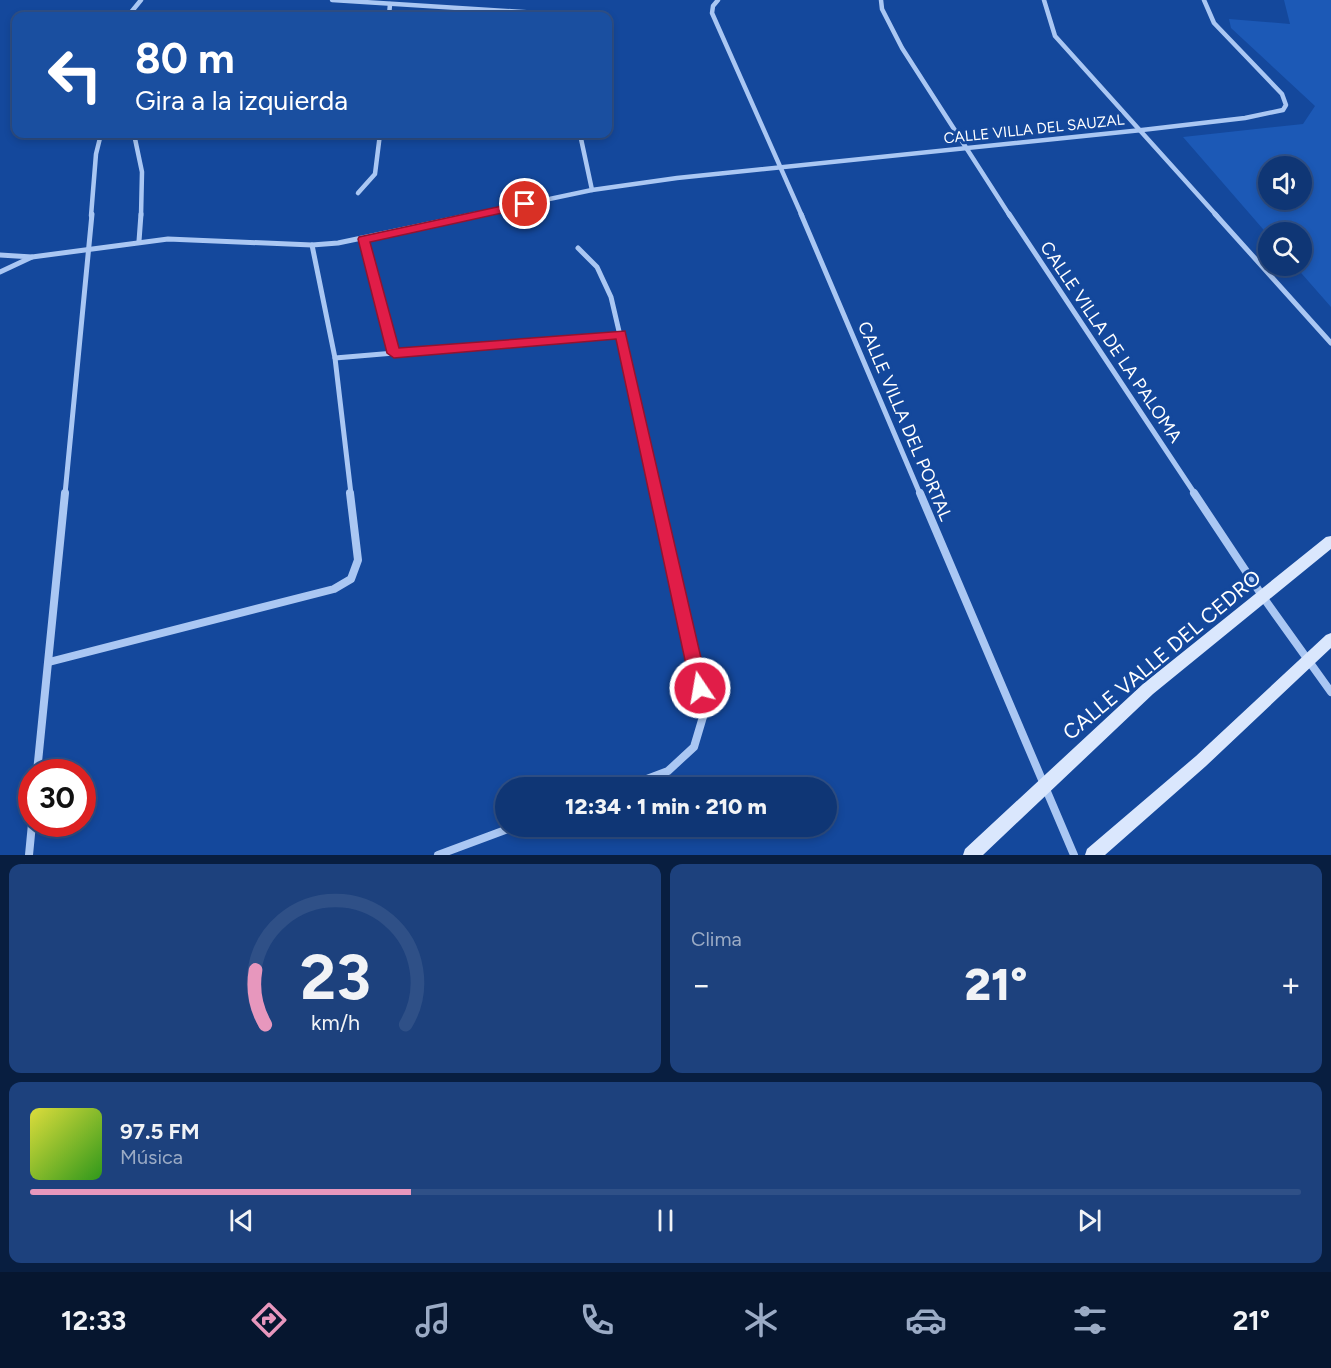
<!DOCTYPE html>
<html lang="es">
<head>
<meta charset="utf-8">
<style>
	:root { --surface:#0f3675; --page:#1d417d; --text:#f1f3f6; --muted:#9babc5; --line:#2f5087; --accent:#e797bd }
	body { margin:0; font-family:Figtree,sans-serif; background:var(--page); color:var(--text); height:100vh; display:flex; flex-direction:column; font-size:22px; white-space:nowrap }
	* { box-sizing:border-box; margin:0 }
	p { font-size:20px; color:var(--muted) }
	.icon { flex:none; width:33px; height:33px; fill:none; stroke:currentColor; stroke-width:2; stroke-linecap:round; stroke-linejoin:round }
	.map { position:relative; height:855px; overflow:hidden }
	.details { display:flex; flex-direction:column; gap:9px; padding:9px; background:#081e40; flex:1 }
	.details>* { flex:none }
	.top-card { position:absolute; left:12px; top:12px; width:600px; height:126px; border-radius:12px; box-shadow:0 3px 9px #0003,0 0 0 2px var(--line); background:#1a4fa0; color:#fff; overflow:hidden }
	.controls { position:absolute; left:1258px; top:156px; display:grid; gap:12px }
	.controls a { display:grid; place-items:center; width:54px; height:54px; border-radius:50%; background:var(--surface); box-shadow:0 3px 9px #0003,0 0 0 2px var(--line); font-size:30px }
	.speed { position:absolute; left:18px; top:759px; display:flex; gap:12px; font-size:30px; font-weight:700; text-align:center }
	.speed>* { display:grid; place-content:center; width:78px; height:78px; border-radius:50%; background:var(--surface); box-shadow:0 3px 9px #0003,0 0 0 2px var(--line); line-height:1 }
	.speed .limit { border:9px solid #d22; background:#fff; color:#111 }
	.pin { position:absolute; display:grid; place-items:center; width:51px; height:51px; color:#fff; margin:-26px; border:3px solid #fff; border-radius:50%; box-shadow:0 2px 6px #0007 }
	.me { position:absolute; width:66px; margin:-33px; rotate:348deg; stroke-linejoin:round; filter:drop-shadow(0 0 4px #0008) }
	.turn { display:flex; align-items:center; gap:21px; height:126px; padding:0 24px; font-size:27px }
	.turn .icon { width:78px; height:78px; stroke-width:2.5 }
	.turn b { display:block; font-size:42px; line-height:51px }
	.big { font-size:45px; font-weight:800; line-height:1.1 }
	.details .widget { flex:1; display:flex; flex-direction:column; justify-content:center; gap:9px; min-width:0; padding:0 21px; border-radius:12px; background:var(--page) }
	.details .dial { align-items:center; gap:0 }
	.dial svg { height:156px; overflow:visible; fill:none; stroke:var(--line); stroke-width:7; stroke-linecap:round; text-anchor:middle }
	.dial text { fill:var(--text); stroke:none }
	.song { display:flex; align-items:center; gap:18px }
	.cover { width:72px; height:72px; border-radius:9px; background:linear-gradient(135deg,hsl(60 70% 55%),hsl(110 70% 35%)) }
	.played { height:6px; border-radius:3px; background:linear-gradient(90deg,var(--accent) 30%,var(--line) 30%) }
	.keys { display:flex; justify-content:space-around; direction:ltr }
	.heat { display:flex; justify-content:space-between; align-items:center; font-size:33px; direction:ltr }
	.details .tiles { flex:1; display:grid; gap:9px; grid-template-columns:1fr 1fr }
	.widget:last-child { grid-column:span 2 }
	.trip { position:absolute; left:495px; top:777px; width:342px; height:60px; border-radius:30px; background:var(--surface); box-shadow:0 3px 9px #0003,0 0 0 2px var(--line); font-weight:800; line-height:60px; text-align:center }
	.menu { display:flex; height:96px; justify-content:space-around; align-items:center; background:#06162f; color:var(--muted) }
	.menu .icon { width:42px; height:42px }
	.menu .current { color:var(--accent) }
	.menu b { font-size:27px; color:var(--text) }
	.map>svg:first-child { display:block }
	.green { fill:#1c59b6; fill-rule:evenodd }
	.lines { fill:none; stroke-linecap:round; stroke-linejoin:round }
	.street-far2 { stroke:#aac7f3; stroke-width:4.5 }
	.street-far1 { stroke:#aac7f3; stroke-width:5 }
	.street { stroke:#aac7f3; stroke-width:8 }
	.secondary { fill:#dae7fd; fill-rule:evenodd }
	.route { fill:#e11d48; stroke:#92132f; stroke-width:1.5 }
	.labels { text-anchor:middle; stroke-width:6; stroke-linejoin:round; paint-order:stroke }
	.far-street-label { font-size:15px; fill:#fff; stroke:#14489c }
	.street-label { font-size:18px; fill:#fff; stroke:#14489c }
	.near-street-label { font-size:21px; fill:#fff; stroke:#14489c }
</style>
</head>
<body>
<div class="map">
<svg width="1331" height="855" viewBox="0 0 1331 855">
	<rect width="100%" height="100%" fill="#14489c"/>
	<path class="green" d="M1284 0H1331V307L1295 266H1302V232H1269V236L1183 137 1303 124 1315 106 1231 28 1229 19 1290 24ZM1269 166H1302V200H1269Z"/>
	<g class="lines">
		<g class="street-far2">
			<polyline points="332,0 538,13 546,16"/>
			<polyline points="718,0 713,6 712,13 802,216"/>
			<polyline points="881,0 882,9 902,48 1010,216"/>
			<polyline points="1044,0 1055,36 1217,216"/>
			<polyline points="128,16 141,0"/>
			<polyline points="389,16 390,4"/>
			<polyline points="134,134 142,172 141,216"/>
			<polyline points="580,134 592,190"/>
			<polyline points="358,193 375,174 380,134"/>
			<polyline points="91,216 96,154 101,134"/>
			<polyline points="469,216 592,190 677,178 1142,130 1245,118 1283,110 1286,105 1282,94 1214,23 1204,0"/>
		</g>
		<g class="street-far1">
			<polyline points="801,214 920,494"/>
			<polyline points="1009,214 1195,494"/>
			<polyline points="1215,214 1331,343"/>
			<polyline points="363,239 394,353"/>
			<polyline points="139,241 141,214"/>
			<polyline points="312,245 335,358 351,494"/>
			<polyline points="578,248 597,267 611,297 657,494"/>
			<polyline points="0,255 32,257 168,239 312,245 338,243 476,214"/>
			<polyline points="0,272 32,257"/>
			<polyline points="335,358 621,334"/>
			<polyline points="65,494 92,214"/>
		</g>
		<g class="street">
			<polyline points="920,493 1074,855"/>
			<polyline points="1194,493 1263,597 1331,692"/>
			<polyline points="49,662 334,589 351,579 358,560 350,493"/>
			<polyline points="37,772 65,493"/>
			<polyline points="623,788 668,771 694,747 705,710 657,493"/>
			<polyline points="29,855 32,824"/>
			<polyline points="438,855 516,826"/>
		</g>
		<g class="secondary">
			<polygon points="1331,536 1331,549 1153,694 983,855 963,855 965,849 1143,684 1326,537"/>
			<polygon points="1331,633 1331,648 1206,766 1105,855 1085,855 1087,849 1196,756 1326,635"/>
		</g>
	</g>
	<polygon class="route" points="525,201 531,204 529,207 370,242 399,348 625,331 708,688 706,694 700,696 694,694 691,688 616,339 394,358 387,353 358,239 359,237"/>
	<g class="labels">
		<g class="far-street-label">
			<text transform="translate(1034 129) rotate(-6)" y="5">CALLE VILLA DEL SAUZAL</text>
		</g>
		<g class="street-label">
			<text transform="translate(1111 342) rotate(56)" y="6">CALLE VILLA DE LA PALOMA</text>
			<text transform="translate(905 421) rotate(67)" y="6">CALLE VILLA DEL PORTAL</text>
		</g>
		<g class="near-street-label">
			<text transform="translate(1162 655) rotate(-40)" y="7">CALLE VALLE DEL CEDRO</text>
		</g>
	</g>
</svg>
<div class="controls">
<a><svg class="icon" aria-label="sound" viewBox="0 0 24 24"><path d="M4 9h4l5-4v14l-5-4H4zM17 9q2 3 0 6"/></svg></a>
<a><svg class="icon" aria-label="search" viewBox="0 0 24 24"><circle cx="10" cy="10" r="6"/><path d="M15 15l6 6"/></svg></a>
</div>
<div class="speed"><div class="limit">30</div></div>
<div class="pin" style="left:525px;top:204px;background:#d93025"><svg class="icon" aria-label="arrive" viewBox="0 0 24 24"><path d="M6 21V4h12l-3 4 3 4H6"/></svg></div>
<svg class="me" style="left:700px;top:688px" viewBox="-20 -20 40 40"><circle r="17" fill="#e11d48" stroke="#fff" stroke-width="3"/><path d="M0-11L8 9 0 5-8 9z" fill="#fff"/></svg>
<div class="trip">12:34 · 1 min · 210 m</div>
<div class="top-card">
<div class="turn"><svg class="icon" aria-label="left" viewBox="0 0 24 24"><path d="M17 20v-9H6M10 6l-5 5 5 5"/></svg><div><b>80 m</b>Gira a la izquierda</div></div>
</div>
</div>
<section class="details">
<div class="tiles">
<div class="widget dial"><svg viewBox="0 0 100 80">
<path d="M14 69A42 42 0 1 1 86 69"/>
<path d="M14 69A42 42 0 0 1 9 41" stroke="#e797bd"/>
<text x="50" y="56" font-size="32" font-weight="700">23</text>
<text x="50" y="72" font-size="11">km/h</text>
</svg></div>
<div class="widget"><p>Clima</p>
<div class="heat"><a>−</a><b class="big">21°</b><a>+</a></div>
</div>
<div class="widget">
<div class="song"><i class="cover"></i><div><b>97.5 FM</b><p>Música</p></div></div>
<div class="played"></div>
<div class="keys"><svg class="icon" aria-label="previous" viewBox="0 0 24 24"><path d="M18 5L8 12l10 7zM5 5v14"/></svg><svg class="icon" aria-label="pause" viewBox="0 0 24 24"><path d="M8 5v14M16 5v14"/></svg><svg class="icon" aria-label="next" viewBox="0 0 24 24"><path d="M6 5l10 7-10 7zM19 5v14"/></svg></div>
</div>
</div>
</section>
<nav class="menu">
<b>12:33</b>
<svg class="icon current" aria-label="directions" viewBox="0 0 24 24"><path d="M12 3l9 9-9 9-9-9zM9 14v-3h6M13 9l2 2-2 2"/></svg>
<svg class="icon" aria-label="music" viewBox="0 0 24 24"><path d="M9 18V5l10-2v13"/><circle cx="6" cy="18" r="3"/><circle cx="16" cy="16" r="3"/></svg>
<svg class="icon" aria-label="phone" viewBox="0 0 24 24"><path d="M5 4h4l2 5-3 2q2 4 5 5l2-3 5 2v4C11 20 4 13 5 4z"/></svg>
<svg class="icon" aria-label="climate" viewBox="0 0 24 24"><path d="M12 3v18M4 7l16 10M4 17L20 7"/></svg>
<svg class="icon" aria-label="car" viewBox="0 0 24 24"><path d="M5 17H2v-5l4-1 3-4h7l3 4 3 1v5h-3M9 17h6M6 11h13"/><circle cx="7" cy="17" r="2"/><circle cx="17" cy="17" r="2"/></svg>
<svg class="icon" aria-label="filters" viewBox="0 0 24 24"><path d="M4 7h16M4 17h16"/><circle cx="9" cy="7" r="2"/><circle cx="15" cy="17" r="2"/></svg>
<b>21°</b>
</nav>
</body>
</html>
